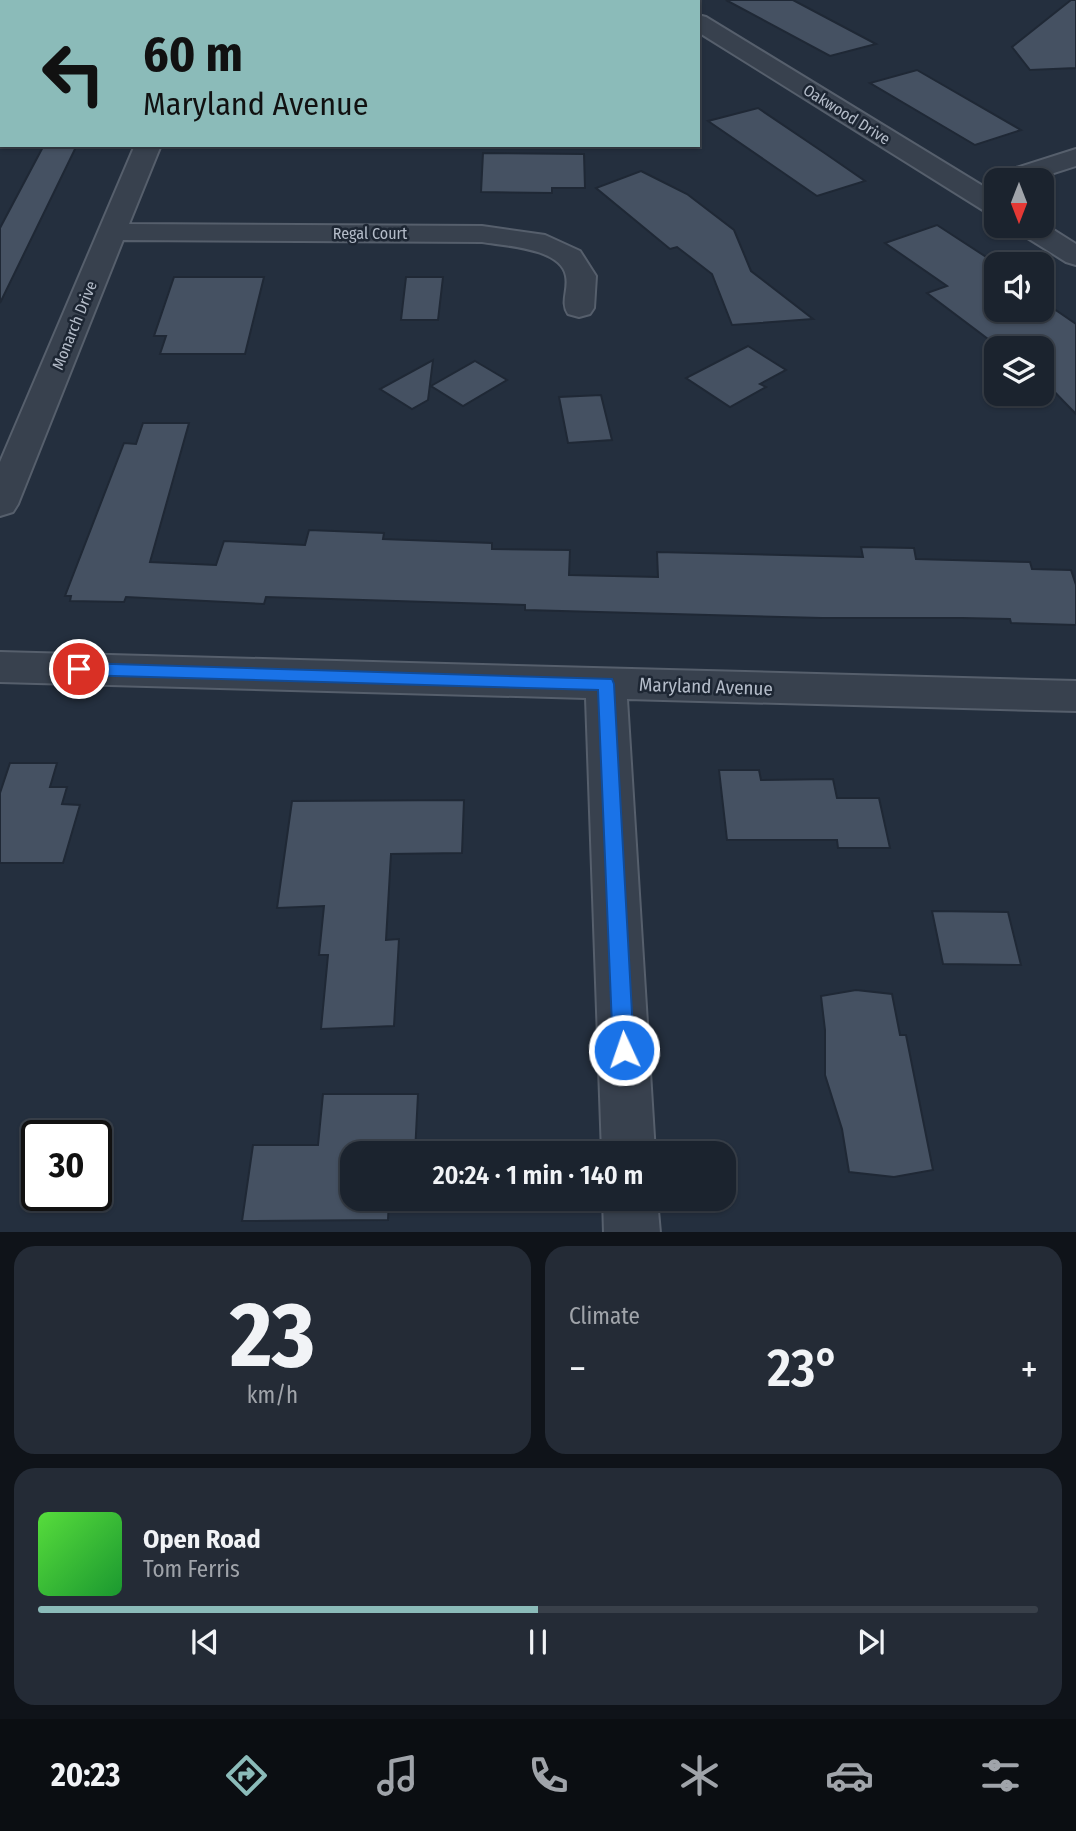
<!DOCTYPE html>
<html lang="en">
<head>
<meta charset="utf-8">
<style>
	:root { --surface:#1b232e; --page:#242b36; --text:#f1f3f6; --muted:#a0a4aa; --line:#39404a; --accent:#8bbbb9 }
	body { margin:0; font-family:"Fira Sans Condensed",sans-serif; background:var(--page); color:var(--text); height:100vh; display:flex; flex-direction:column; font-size:26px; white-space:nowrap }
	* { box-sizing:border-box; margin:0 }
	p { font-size:23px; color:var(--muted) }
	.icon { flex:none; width:38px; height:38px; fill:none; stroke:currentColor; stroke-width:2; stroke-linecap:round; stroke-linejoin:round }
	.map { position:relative; height:1232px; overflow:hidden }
	.side { display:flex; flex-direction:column; gap:14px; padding:14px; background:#0f1319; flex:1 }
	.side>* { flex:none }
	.top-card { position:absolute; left:0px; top:0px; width:700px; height:147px; box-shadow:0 2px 5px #0004,0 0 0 2px var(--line); background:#8bbbb9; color:#111; overflow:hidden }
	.needle { width:46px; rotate:180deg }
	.tools { position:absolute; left:984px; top:168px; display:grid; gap:14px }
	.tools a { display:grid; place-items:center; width:70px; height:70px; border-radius:14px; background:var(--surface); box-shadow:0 2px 5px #0004,0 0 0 2px var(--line); font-size:35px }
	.speed { position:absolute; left:21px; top:1120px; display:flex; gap:14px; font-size:35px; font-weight:700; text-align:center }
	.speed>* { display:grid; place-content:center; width:91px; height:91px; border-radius:50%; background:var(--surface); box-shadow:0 2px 5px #0004,0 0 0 2px var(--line); line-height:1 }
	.speed .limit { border:4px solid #111; border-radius:10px; background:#fff; color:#111 }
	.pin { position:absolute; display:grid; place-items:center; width:60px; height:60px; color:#fff; margin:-30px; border:4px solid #fff; border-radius:50%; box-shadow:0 2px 7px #0007 }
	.me { position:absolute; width:77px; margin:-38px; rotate:357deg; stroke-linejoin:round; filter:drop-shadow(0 0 5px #0008) }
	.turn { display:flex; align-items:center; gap:24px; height:147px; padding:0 28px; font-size:32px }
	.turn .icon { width:91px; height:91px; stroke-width:2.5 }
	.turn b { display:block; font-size:49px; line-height:60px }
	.big { font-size:52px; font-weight:600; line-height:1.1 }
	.side .card { flex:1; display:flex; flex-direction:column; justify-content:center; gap:10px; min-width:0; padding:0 24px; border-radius:21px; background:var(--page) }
	.side .dial { align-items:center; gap:0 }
	.dial b { font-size:91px; line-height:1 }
	.song { display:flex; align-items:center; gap:21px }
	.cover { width:84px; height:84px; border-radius:10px; background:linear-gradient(135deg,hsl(110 70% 55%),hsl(130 70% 35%)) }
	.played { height:7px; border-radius:4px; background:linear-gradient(90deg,var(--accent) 50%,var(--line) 50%) }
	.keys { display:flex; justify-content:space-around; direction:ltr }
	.heat { display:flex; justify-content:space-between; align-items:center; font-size:38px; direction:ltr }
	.side .tiles { flex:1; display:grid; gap:14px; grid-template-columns:1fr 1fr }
	.card:last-child { grid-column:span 2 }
	.trip { position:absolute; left:340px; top:1141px; width:396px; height:70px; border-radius:21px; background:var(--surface); box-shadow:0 2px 5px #0004,0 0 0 2px var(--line); font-weight:600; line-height:70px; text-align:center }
	.tabs { display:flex; height:112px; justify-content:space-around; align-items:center; background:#0b0e12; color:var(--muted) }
	.tabs .icon { width:49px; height:49px }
	.tabs .active { color:var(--accent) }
	.tabs b { font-size:32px; color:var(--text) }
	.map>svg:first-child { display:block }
	.building { fill:#455162; stroke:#1f2835; stroke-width:2 }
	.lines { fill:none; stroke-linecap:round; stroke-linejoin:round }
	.minor-casing { stroke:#565f6c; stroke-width:4 }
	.minor { fill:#38414e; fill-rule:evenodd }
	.route { fill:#1a73e8; stroke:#114b97; stroke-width:2 }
	.labels { text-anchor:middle; stroke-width:5; stroke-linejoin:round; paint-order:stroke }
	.far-street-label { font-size:16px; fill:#b4bcc9; stroke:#1d2633 }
	.street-label { font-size:19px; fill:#b4bcc9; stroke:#1d2633 }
</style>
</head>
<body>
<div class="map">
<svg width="1076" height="1233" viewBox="0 0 1076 1233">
	<rect width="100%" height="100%" fill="#242f3e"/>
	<g class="building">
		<polygon points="726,0 793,0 876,44 830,56"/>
		<polygon points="1071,0 1076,0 1076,68 1030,70 1012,47"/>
		<polygon points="917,70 1021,130 975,145 870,83"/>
		<polygon points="758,108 826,154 865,181 817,196 708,121"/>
		<polygon points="44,145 77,145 0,303 0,228"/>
		<polygon points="483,153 584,154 585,188 552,188 552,193 481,192"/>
		<polygon points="641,171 687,194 734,230 751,271 813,319 732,325 712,274 677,247 670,249 596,188"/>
		<polygon points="937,225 997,264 990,264 996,268 996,310 1041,310 1041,300 1076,324 1076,414 1041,378 1041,348 1000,348 927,293 947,286 885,243"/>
		<polygon points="174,277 264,277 245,354 160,354 166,336 154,336"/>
		<polygon points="406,277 443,277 438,320 401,320"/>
		<polygon points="748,346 786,370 760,384 766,387 730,407 686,378"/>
		<polygon points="433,360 428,400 412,409 380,389"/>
		<polygon points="475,361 507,380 463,406 431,386"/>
		<polygon points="601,395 612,440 568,443 559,397"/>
		<polygon points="143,423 189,423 150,562 216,565 224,541 305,545 309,530 384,533 383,539 492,543 492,549 570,550 569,575 658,577 657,552 863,557 861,547 914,548 916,559 1030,562 1032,569 1071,570 1076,585 1076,625 1011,623 1010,619 962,618 822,618 525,610 525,605 266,597 264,604 126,597 124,602 70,601 71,596 65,596 124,443 136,444"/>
		<polygon points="10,763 57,763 50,787 67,787 62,804 80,805 63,863 0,863 0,793"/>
		<polygon points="719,770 759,770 761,780 833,779 837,798 879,798 890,848 838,848 837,840 727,840"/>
		<polygon points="464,800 462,853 391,854 386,940 399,939 394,1026 321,1029 328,955 319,955 324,906 277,908 292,801"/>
		<polygon points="932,911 1008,912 1021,965 943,964"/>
		<polygon points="856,990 892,994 900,1035 906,1035 933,1170 894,1177 849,1172 842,1129 825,1075 825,1030 821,996"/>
		<polygon points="323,1094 418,1094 415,1153 352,1153 352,1199 389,1199 388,1220 242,1221 253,1145 318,1145"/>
	</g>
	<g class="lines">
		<g class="minor-casing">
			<g id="minor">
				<polygon points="197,0 219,0 196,2"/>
				<polygon points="578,0 606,0 576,2"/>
				<polygon points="652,0 675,0 677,2 653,2"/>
				<polygon points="698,15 706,17 996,194 996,214 986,212 698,32"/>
				<rect x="0" y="40" width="2" height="14"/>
				<path d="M135 145H161L129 224 482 226 545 235 580 251 596 276 594 308 590 314 579 317 568 314C560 302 569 290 566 276 561 248 505 246 482 242L123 240 18 504 13 512 0 516V462Z"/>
				<polygon points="1076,149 1076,166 1032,180 996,180 996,184 993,180 997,174"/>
				<polygon points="1041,222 1076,244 1076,265 1066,262 1018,232 1014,226 1041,226"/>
				<polygon points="0,652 1076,681 1076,711 627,699 655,1153 602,1153 586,698 0,682"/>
				<polygon points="603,1199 657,1199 660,1233 604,1233"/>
			</g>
		</g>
		<use href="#minor" class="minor"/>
	</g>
	<polygon class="route" points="79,663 612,679 614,684 634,1050 631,1057 624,1060 616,1057 613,1050 598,690 79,675 70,669"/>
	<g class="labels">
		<g class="far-street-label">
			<text transform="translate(847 114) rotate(32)" y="6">Oakwood Drive</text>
			<text x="370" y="239">Regal Court</text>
			<text transform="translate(74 325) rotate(-68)" y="6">Monarch Drive</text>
		</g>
		<g class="street-label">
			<text transform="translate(706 686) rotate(2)" y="7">Maryland Avenue</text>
		</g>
	</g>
</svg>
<div class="tools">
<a><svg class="needle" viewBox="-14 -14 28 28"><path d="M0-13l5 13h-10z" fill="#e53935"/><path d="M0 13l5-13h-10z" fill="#a0a4aa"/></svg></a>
<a><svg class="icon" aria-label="sound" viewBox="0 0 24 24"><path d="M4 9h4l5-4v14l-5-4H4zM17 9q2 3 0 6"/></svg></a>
<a><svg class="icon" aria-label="layers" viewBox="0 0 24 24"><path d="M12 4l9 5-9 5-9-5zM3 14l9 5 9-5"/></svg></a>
</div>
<div class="speed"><div class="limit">30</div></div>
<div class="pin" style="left:79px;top:669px;background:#d93025"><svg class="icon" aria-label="arrive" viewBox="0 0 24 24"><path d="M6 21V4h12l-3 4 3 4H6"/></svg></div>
<svg class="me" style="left:624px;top:1050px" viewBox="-20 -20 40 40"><circle r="17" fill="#1a73e8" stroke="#fff" stroke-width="3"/><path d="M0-11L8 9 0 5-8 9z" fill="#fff"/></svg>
<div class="trip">20:24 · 1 min · 140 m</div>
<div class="top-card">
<div class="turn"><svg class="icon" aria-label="left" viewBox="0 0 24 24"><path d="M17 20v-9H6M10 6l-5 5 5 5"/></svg><div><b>60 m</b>Maryland Avenue</div></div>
</div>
</div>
<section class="side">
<div class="tiles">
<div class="card dial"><b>23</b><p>km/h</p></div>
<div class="card"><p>Climate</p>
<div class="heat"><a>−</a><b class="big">23°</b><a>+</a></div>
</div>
<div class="card">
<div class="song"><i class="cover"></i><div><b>Open Road</b><p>Tom Ferris</p></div></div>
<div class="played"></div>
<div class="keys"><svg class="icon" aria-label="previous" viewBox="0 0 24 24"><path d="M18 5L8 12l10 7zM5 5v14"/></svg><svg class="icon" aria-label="pause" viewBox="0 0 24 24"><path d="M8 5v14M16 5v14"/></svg><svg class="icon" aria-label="next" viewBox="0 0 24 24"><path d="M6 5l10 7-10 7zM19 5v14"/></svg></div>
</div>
</div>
</section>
<nav class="tabs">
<b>20:23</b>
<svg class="icon active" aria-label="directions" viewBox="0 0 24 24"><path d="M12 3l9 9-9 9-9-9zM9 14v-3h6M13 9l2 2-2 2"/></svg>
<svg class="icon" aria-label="music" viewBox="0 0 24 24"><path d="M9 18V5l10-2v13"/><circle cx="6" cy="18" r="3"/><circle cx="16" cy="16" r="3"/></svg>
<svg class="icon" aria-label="phone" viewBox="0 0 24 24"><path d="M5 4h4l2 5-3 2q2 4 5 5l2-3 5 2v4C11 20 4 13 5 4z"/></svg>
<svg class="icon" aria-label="climate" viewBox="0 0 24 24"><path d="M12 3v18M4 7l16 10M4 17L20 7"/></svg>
<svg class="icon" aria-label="car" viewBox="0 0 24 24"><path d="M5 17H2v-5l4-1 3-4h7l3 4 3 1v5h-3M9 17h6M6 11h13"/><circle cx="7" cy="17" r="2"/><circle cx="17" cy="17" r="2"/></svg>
<svg class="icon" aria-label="filters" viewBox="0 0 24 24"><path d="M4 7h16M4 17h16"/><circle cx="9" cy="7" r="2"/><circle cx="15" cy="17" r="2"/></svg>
</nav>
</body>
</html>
